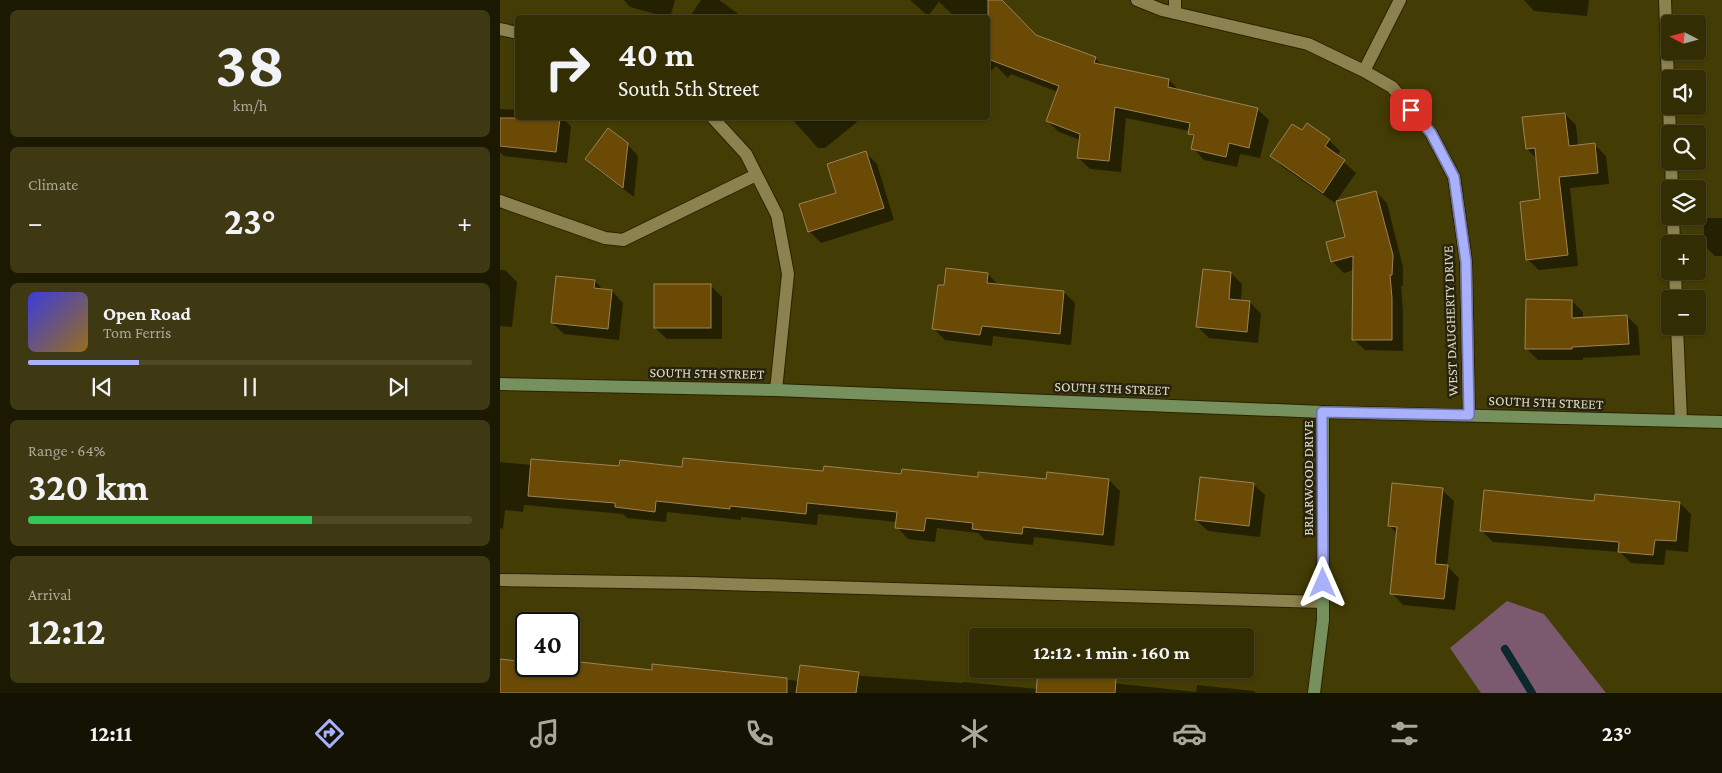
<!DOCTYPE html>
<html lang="en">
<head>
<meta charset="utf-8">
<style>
	:root { --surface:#332d04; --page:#3e3913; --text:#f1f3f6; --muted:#a9a89a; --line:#4e4926; --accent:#a9b0fc }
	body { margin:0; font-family:"Crimson Pro",serif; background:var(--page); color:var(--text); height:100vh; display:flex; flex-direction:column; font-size:19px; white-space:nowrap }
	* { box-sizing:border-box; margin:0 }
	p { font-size:16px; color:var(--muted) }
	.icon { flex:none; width:28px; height:28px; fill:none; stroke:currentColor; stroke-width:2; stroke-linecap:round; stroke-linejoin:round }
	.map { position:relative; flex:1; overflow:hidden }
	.side { display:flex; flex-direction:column; gap:10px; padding:10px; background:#1c1902; width:500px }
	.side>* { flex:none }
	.top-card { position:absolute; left:15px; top:15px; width:475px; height:105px; border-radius:5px; box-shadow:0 1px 4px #0004,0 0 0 1px var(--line); background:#332d04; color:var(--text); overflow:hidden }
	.needle { width:32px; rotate:276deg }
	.tools { position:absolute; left:1161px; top:15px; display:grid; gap:10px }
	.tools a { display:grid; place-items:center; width:45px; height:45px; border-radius:5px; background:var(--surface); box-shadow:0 1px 4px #0004,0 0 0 1px var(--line); font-size:25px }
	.speed { position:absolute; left:15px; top:612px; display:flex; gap:10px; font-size:25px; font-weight:700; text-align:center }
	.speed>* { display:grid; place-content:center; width:65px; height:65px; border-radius:50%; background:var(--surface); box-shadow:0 1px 4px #0004,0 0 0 1px var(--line); line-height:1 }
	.speed .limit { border:2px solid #111; border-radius:8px; background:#fff; color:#111 }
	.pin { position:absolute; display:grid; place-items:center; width:42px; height:42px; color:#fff; margin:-21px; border-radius:10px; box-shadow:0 2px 8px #0006 }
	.me { position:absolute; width:55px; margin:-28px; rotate:0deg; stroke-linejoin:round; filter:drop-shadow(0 0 4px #0008) }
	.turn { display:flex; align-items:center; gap:18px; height:105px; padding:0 20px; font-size:22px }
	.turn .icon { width:65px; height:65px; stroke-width:2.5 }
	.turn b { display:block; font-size:35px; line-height:42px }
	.big { font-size:38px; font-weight:700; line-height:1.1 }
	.side .card { flex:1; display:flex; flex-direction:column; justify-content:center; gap:8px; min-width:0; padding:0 18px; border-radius:8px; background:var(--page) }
	.side .dial { align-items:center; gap:0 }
	.dial b { font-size:65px; line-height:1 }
	.song { display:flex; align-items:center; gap:15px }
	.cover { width:60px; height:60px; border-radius:8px; background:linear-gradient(135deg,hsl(240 70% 55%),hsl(40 70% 35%)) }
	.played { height:5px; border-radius:2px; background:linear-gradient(90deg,var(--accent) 25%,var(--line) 25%) }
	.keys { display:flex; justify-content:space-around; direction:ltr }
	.heat { display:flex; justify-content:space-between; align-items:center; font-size:28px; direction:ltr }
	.charge { height:8px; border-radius:4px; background:linear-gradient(90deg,#34c759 64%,var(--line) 0) }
	.trip { position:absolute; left:469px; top:628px; width:285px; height:50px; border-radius:5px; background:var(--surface); box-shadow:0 1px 4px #0004,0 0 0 1px var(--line); font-weight:700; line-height:50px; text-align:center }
	.tab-bar { display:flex; height:80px; justify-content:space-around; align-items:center; background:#141202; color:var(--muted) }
	.tab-bar .icon { width:35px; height:35px }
	.tab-bar .active { color:var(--accent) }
	.tab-bar b { font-size:22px; color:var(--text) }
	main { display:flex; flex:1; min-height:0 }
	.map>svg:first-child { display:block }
	.green { fill:#7b5a70 }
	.shadow { fill:#0007 }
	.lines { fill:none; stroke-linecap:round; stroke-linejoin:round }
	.stream { stroke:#0c272e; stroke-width:8 }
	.building { fill:#6a4a05; stroke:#9d8255 }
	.lane-casing { stroke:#292300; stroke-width:14 }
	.street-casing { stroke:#292300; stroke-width:14 }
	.secondary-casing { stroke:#292300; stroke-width:14 }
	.lane { stroke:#8b8250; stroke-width:12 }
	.street { stroke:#8b8250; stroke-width:12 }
	.secondary { stroke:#76915e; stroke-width:12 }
	.route-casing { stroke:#6e72a4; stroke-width:12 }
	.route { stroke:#a9b0fc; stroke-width:9 }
	.labels { text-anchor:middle; stroke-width:5; stroke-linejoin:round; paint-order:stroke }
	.street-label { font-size:14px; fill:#e1ddc3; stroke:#27230e }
</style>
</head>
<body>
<main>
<section class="side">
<div class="card dial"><b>38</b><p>km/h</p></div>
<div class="card"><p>Climate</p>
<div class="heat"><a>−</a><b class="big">23°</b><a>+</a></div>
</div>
<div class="card">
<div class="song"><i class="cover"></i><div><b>Open Road</b><p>Tom Ferris</p></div></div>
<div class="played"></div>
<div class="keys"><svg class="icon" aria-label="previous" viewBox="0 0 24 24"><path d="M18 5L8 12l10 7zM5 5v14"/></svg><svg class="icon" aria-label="pause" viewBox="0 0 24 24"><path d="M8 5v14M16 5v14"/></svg><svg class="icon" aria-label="next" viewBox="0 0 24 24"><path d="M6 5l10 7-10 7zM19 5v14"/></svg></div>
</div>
<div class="card"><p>Range · 64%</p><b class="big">320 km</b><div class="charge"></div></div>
<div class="card"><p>Arrival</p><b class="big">12:12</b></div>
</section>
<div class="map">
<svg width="1222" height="693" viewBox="0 0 1222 693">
	<rect width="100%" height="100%" fill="#443c05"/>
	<polygon class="green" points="1007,601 1044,614 1106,693 981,693 950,648"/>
	<g class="shadow">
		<polygon points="124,0 175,0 170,18 130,7"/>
		<polygon points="201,0 219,0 244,18 189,18"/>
		<polygon points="410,0 500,0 536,36 595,58 603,66 669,80 680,91 757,109 769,120 760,158 740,154 737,167 704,160 693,148 695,139 689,133 689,131 626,118 621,172 590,169 578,157 580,140 559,132 547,121 558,92 511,74 508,78 496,66 488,74 488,18 456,18 439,2 428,16"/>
		<polygon points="1024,0 1089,0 1087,16 1034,11"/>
		<polygon points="0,109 18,110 18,118 62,118 71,126 67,163 4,156 0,152"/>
		<polygon points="1065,114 1076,125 1078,146 1094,144 1106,156 1109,184 1070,188 1078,266 1039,270 1027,259 1042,200 1037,159 1027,149"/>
		<polygon points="291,118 354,118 357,122 325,148 318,148"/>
		<polygon points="829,140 840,151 837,156 856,173 835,203 783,167 771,156"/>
		<polygon points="127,144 138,156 134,197 98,170 87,159"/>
		<polygon points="366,153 377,164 394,220 321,243 309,231"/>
		<polygon points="876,192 887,203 903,267 903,286 901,286 903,311 903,351 865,350 853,339 854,270 844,273 832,261"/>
		<polygon points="1204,218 1222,218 1222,256 1215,256 1204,245"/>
		<polygon points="0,270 5,270 17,282 12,327 0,326"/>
		<polygon points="731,273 742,284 741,301 750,302 761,314 758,343 709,338 698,327"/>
		<polygon points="488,274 498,285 564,292 575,303 571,345 493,336 492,346 445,340 433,328"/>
		<polygon points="95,281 104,291 112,291 123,303 119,340 64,334 52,323"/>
		<polygon points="211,286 222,297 222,339 167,339 155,328"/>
		<polygon points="1072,301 1083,312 1083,319 1127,316 1138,327 1140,355 1083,358 1083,360 1038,360 1027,349"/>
		<polygon points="0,462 32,465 183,468 547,481 609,480 620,491 614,546 534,537 533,545 485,540 478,533 437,528 435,542 408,539 397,527 397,522 318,514 317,525 241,517 241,520 167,512 166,522 127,518 123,514 24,505 23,512 5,510 3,529 0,528"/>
		<polygon points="753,484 765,495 760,537 708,531 696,520"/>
		<polygon points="942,490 954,501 947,566 959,578 955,610 903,605 892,593 898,534 889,526"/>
		<polygon points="1095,502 1180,503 1191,514 1188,552 1166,550 1164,565 1131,563 1120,552 993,542 981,530"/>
		<polygon points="0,661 26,663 26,666 153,671 154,666 299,681 358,673 361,676 463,683 463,682 538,689 602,682 696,692 697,685 754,691 756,693 0,693"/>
	</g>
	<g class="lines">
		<polyline class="stream" points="1005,649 1032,693"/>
	</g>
	<g class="building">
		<polygon points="488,0 502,0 536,35 596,57 594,63 669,79 668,87 758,108 749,148 729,143 726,157 691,149 694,135 688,134 690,123 615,107 609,161 577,158 580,134 546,121 559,86 488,59"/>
		<polygon points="1065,113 1069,146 1095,143 1098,173 1059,177 1068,255 1026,260 1020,202 1040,199 1035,148 1026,149 1022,117"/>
		<polygon points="0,118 60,118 56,152 0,146"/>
		<polygon points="807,123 830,139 825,146 845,160 823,193 770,156 792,124 802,130"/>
		<polygon points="108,128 128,143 123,188 85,159"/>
		<polygon points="366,151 384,208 308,232 299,204 336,193 327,164"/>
		<polygon points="876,191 893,255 892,275 890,275 892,298 892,340 852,340 853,256 831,262 826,242 845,237 836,201"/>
		<polygon points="446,268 488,273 487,283 564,291 560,334 482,326 480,335 432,329 438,285 444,285"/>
		<polygon points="703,269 731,272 729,299 750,301 747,332 696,327"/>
		<polygon points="56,276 95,280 94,288 112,290 108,329 51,323"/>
		<rect x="154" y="284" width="57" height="44"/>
		<polygon points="1026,299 1072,300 1072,318 1127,315 1129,344 1072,347 1072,349 1025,349"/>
		<polygon points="183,458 323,471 324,466 401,474 402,469 478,477 478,472 546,479 547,472 609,479 603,535 523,527 522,534 472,529 473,523 426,518 424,531 395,528 397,512 307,503 306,514 230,506 230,509 156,501 155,512 115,507 115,503 28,496 31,459 119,466 120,460 182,467"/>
		<polygon points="700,477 754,483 749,526 695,520"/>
		<polygon points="892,483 943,488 935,564 948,565 944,599 890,594 897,527 888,526"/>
		<polygon points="984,490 1094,501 1095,494 1180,502 1176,541 1155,540 1153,555 1118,552 1119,542 980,531"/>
		<polygon points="0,659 26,662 26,666 70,666 71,661 152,670 152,664 287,678 287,693 0,693"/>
		<polygon points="300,665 359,672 356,693 296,693"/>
		<polygon points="538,670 616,678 615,693 536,693"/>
	</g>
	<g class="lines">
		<g class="lane-casing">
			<g id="lane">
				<polyline points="1165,0 1170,134"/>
				<polyline points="675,13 675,0"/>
				<polyline points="1171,161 1172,189"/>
				<polyline points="0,201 105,238 123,240 256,175"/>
				<polyline points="1173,216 1174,244"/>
				<polyline points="1175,271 1176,299"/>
				<polyline points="1177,326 1181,421"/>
				<polyline points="0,580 193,583 823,602"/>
			</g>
		</g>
		<g class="street-casing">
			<g id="street">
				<polyline points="637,0 662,10 808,44 864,71 892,87 931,133 954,177 966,262 969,415"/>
				<polyline points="0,29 18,33"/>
				<polyline points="864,71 900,0"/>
				<polyline points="213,118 246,154 277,215 288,274 276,390"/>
			</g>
		</g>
		<g class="secondary-casing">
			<g id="secondary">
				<polyline points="0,384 276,390 823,412 1222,422"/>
				<polyline points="814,693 823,620 823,412"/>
			</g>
		</g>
		<use href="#lane" class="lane"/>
		<use href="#street" class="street"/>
		<use href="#secondary" class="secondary"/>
	</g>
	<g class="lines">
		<g class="route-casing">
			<polyline id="route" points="823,583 822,412 969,415 966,262 954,177 931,133 911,110"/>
		</g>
		<use href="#route" class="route"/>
	</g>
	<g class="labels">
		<g class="street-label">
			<text transform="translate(950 321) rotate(-92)" y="5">WEST DAUGHERTY DRIVE</text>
			<text transform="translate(207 373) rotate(1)" y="5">SOUTH 5TH STREET</text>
			<text transform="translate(612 388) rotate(2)" y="5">SOUTH 5TH STREET</text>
			<text transform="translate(1046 402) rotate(2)" y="5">SOUTH 5TH STREET</text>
			<text transform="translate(808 478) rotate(-90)" y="5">BRIARWOOD DRIVE</text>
		</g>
	</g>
</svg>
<div class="tools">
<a><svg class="needle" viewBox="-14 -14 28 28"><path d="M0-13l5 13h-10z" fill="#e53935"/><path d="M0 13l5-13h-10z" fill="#a9a89a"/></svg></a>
<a><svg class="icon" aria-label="sound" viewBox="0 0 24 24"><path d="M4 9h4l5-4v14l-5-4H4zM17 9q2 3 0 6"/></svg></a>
<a><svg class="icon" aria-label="search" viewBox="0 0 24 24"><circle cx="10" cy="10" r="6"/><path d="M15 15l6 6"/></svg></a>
<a><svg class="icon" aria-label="layers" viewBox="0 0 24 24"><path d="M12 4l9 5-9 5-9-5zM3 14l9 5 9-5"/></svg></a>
<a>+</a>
<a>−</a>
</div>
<div class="speed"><div class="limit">40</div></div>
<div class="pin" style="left:911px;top:110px;background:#d93025"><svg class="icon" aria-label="arrive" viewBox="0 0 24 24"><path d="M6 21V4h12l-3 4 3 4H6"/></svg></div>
<svg class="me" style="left:823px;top:583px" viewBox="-20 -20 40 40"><path d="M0-17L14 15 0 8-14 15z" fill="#a9b0fc" stroke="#fff" stroke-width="4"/></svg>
<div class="trip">12:12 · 1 min · 160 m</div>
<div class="top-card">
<div class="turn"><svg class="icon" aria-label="right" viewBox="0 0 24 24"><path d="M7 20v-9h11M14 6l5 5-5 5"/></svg><div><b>40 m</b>South 5th Street</div></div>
</div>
</div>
</main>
<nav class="tab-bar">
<b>12:11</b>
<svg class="icon active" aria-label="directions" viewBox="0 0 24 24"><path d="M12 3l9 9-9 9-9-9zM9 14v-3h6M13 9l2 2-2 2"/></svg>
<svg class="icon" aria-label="music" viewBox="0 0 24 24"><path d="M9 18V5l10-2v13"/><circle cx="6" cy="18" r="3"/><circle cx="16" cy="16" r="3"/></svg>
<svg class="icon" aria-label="phone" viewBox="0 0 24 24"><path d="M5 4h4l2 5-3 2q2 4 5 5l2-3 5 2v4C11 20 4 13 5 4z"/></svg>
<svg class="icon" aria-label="climate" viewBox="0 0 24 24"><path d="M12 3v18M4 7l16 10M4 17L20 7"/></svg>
<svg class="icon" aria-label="car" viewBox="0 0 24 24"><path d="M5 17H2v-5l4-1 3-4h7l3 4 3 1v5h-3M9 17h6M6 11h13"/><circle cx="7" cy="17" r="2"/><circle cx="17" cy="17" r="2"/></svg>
<svg class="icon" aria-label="filters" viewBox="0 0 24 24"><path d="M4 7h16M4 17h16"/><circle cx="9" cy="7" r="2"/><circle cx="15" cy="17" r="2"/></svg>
<b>23°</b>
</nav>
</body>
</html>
